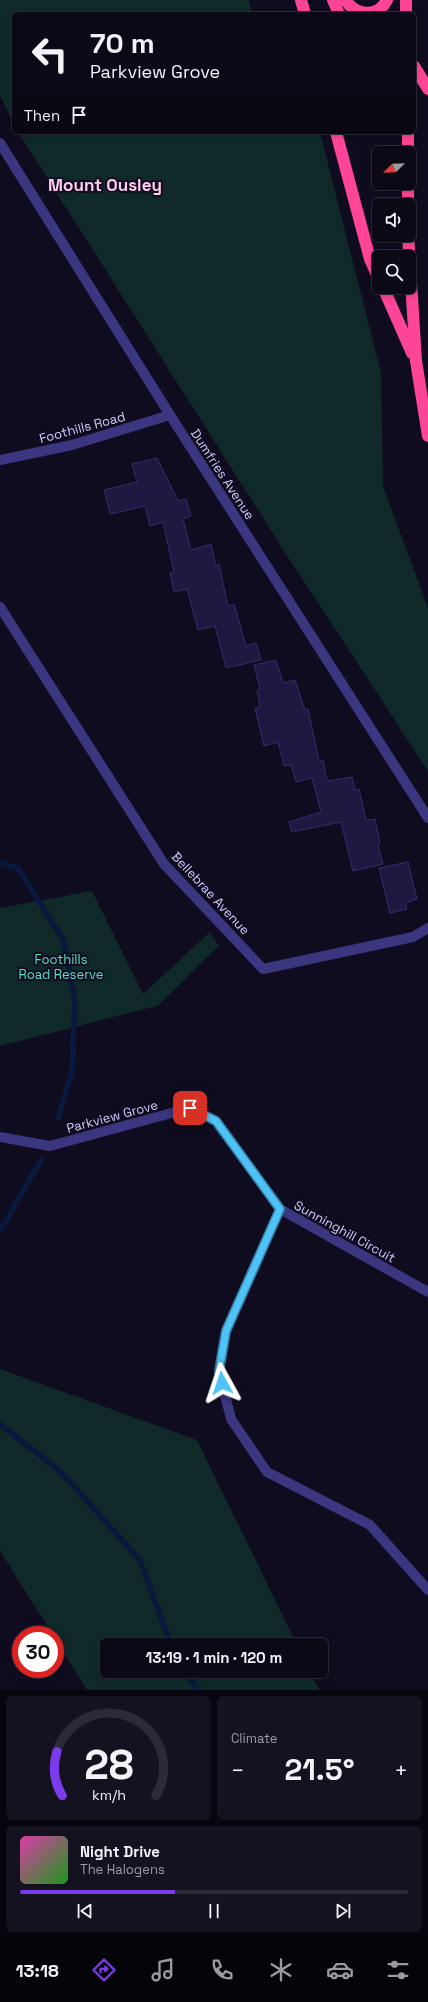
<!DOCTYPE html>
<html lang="en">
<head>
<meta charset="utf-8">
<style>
	:root { --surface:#0c0917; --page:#151220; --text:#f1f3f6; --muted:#9a9aa1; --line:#2c2a36; --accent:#7c3aed }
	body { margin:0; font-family:"Space Grotesk",sans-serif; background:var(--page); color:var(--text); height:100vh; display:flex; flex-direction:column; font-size:15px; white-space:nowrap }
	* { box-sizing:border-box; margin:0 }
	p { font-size:13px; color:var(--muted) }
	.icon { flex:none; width:22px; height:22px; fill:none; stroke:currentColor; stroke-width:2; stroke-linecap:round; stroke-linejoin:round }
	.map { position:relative; height:1690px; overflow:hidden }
	.details { display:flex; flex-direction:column; gap:6px; padding:6px; background:#07050d; flex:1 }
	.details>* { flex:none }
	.top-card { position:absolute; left:12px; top:12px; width:404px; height:122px; border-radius:6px; box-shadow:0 2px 6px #0003,0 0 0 1px var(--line); background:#0c0917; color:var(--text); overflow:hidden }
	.needle { width:26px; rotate:247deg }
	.buttons { position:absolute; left:372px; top:146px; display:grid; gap:8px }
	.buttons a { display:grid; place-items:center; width:44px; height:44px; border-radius:6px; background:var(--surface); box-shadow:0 2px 6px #0003,0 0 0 1px var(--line); font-size:20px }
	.speed { position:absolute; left:12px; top:1626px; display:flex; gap:8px; font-size:20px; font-weight:700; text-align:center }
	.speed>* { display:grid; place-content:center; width:52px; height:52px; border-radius:50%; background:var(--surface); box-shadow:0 2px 6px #0003,0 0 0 1px var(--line); line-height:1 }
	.speed .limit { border:6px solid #d22; background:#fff; color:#111 }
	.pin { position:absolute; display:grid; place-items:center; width:34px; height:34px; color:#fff; margin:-17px; border-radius:8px; box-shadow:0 2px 6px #0006 }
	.me { position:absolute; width:44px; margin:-22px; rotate:355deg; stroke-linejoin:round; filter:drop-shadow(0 0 3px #0008) }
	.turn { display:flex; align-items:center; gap:14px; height:84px; padding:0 12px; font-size:18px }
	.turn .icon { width:52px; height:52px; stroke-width:2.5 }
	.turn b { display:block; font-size:28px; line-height:34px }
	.then { display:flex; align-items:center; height:38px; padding:0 12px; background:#0003; gap:8px; font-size:15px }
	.big { font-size:30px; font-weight:600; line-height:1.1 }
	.details .card { flex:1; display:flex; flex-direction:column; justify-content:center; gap:6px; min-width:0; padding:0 14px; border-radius:6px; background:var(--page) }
	.details .dial { align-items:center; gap:0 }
	.dial svg { height:104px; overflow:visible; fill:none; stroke:var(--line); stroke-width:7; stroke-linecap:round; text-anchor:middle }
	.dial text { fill:var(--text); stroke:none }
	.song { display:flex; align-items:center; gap:12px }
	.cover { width:48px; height:48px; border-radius:6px; background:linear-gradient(135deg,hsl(320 70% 55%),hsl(120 70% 35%)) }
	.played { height:4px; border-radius:2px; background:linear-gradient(90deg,var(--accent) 40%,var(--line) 40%) }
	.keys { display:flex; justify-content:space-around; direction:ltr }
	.heat { display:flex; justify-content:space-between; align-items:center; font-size:22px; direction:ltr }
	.details .tiles { flex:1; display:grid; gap:6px; grid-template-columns:1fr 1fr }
	.card:last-child { grid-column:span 2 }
	.trip { position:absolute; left:100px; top:1638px; width:228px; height:40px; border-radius:6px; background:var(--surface); box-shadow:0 2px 6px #0003,0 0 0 1px var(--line); font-weight:600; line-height:40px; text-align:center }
	.tabs { display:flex; height:64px; justify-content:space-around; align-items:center; background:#050409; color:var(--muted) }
	.tabs .icon { width:28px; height:28px }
	.tabs .current { color:var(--accent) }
	.tabs b { font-size:18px; color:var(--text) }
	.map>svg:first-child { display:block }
	.green { fill:#0f2929 }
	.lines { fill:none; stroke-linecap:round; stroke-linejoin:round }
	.stream { stroke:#08193d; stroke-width:5.5 }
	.building { fill:#211841; stroke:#39296d }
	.minor { stroke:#3b3680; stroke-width:10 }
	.tertiary { stroke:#3b3680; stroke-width:10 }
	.motorway { stroke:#ff4597; stroke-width:12 }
	.route-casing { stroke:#337fa1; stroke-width:10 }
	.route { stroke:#4fc3f7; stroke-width:7 }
	.labels { text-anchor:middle; stroke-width:4; stroke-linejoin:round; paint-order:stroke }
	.street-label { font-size:13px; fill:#d2caff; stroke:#100c1f }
	.park-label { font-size:13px; fill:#54e1c3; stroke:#100c1f }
	.district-label { font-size:17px; font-weight:bold; fill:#ffcceb; stroke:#100c1f }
</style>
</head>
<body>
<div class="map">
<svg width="428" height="1690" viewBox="0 0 428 1690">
	<rect width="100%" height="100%" fill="#100c1f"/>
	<g class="green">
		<polygon points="0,0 249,0 252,14 14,14 14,124 0,95"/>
		<polygon points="18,132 320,132 381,373 383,486 428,608 428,771 284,551"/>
		<polygon points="92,891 143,994 210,932 219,946 157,1006 0,1046 0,908"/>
		<polygon points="0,1369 197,1440 297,1645 107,1645 107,1671 310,1671 319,1690 87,1690 55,1639 55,1635 53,1635 0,1551"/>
	</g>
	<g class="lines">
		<g class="stream">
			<polyline points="0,863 18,868 64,941 75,1002 72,1071 58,1119"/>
			<polyline points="0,1231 41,1160"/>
			<polyline points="0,1424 61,1472 140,1560 171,1645"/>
			<polyline points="183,1671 199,1690"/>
		</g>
	</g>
	<g class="building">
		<polygon points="157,458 178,501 186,499 191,516 183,519 191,550 211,544 216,566 219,564 228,606 234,604 246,646 256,643 261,660 226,668 215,626 198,630 187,589 174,592 170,573 174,572 163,522 150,526 145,506 110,514 104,490 137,482 132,464"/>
		<polygon points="276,660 283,683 295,680 305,710 308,709 319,761 323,760 327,781 352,777 355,790 359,789 366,820 375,819 380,843 378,846 383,864 353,871 341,822 292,832 289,822 321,812 312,778 296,782 291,765 284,766 278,742 264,746 255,708 260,707 257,691 260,689 254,665"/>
		<polygon points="408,862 417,899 405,903 407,909 390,913 379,868"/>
	</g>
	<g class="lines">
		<g class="minor">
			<polyline points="170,415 428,818"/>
			<polyline points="0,607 164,864 263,969 413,937 428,928"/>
			<polyline points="0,1137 50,1146 190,1108 216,1121 280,1209 428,1292"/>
			<polyline points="280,1209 226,1331 219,1371 231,1419 267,1472 370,1525 428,1590"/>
		</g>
		<polyline class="tertiary" points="0,143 170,415 72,445 0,460"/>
		<g class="motorway">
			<polyline points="301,0 305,14"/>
			<polyline points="333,0 339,14"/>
			<path d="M345 0C356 15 377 19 387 0"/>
			<polyline points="406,0 406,14"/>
			<polyline points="414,66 428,89"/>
			<polyline points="336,132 370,259 379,279"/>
			<polyline points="408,132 408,153"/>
			<polyline points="408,183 408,205"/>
			<polyline points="408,235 416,361 428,436"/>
			<polyline points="383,287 412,353"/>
		</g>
	</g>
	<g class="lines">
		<g class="route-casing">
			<polyline id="route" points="190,1108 216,1121 280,1209 226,1331 219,1371 222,1383"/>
		</g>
		<use href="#route" class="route"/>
	</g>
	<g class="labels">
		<g class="street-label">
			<text transform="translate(82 427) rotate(-15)" y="5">Foothills Road</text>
			<text transform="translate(223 474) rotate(57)" y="5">Dumfries Avenue</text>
			<text transform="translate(211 893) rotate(47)" y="5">Bellebrae Avenue</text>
			<text transform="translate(112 1116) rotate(-15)" y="5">Parkview Grove</text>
			<text transform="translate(345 1231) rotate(29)" y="5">Sunninghill Circuit</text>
		</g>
		<g class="park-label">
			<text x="61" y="964">Foothills<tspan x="61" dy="15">Road Reserve</tspan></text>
		</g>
		<g class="district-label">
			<text x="105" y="191">Mount Ousley</text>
		</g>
	</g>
</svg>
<div class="buttons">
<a><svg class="needle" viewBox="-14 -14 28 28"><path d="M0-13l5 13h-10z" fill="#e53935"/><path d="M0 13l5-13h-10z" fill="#9a9aa1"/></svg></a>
<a><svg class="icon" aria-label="sound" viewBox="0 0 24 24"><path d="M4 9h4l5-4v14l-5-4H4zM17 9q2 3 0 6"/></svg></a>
<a><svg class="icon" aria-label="search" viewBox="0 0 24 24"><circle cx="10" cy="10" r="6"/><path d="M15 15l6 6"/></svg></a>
</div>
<div class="speed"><div class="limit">30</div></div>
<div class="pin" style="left:190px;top:1108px;background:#d93025"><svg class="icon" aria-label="arrive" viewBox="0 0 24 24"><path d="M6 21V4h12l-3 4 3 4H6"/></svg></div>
<svg class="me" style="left:222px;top:1383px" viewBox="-20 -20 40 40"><path d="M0-17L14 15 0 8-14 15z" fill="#4fc3f7" stroke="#fff" stroke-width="4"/></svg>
<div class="trip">13:19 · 1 min · 120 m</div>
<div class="top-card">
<div class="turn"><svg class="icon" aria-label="left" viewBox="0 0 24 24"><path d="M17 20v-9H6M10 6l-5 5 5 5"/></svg><div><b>70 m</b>Parkview Grove</div></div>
<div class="then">Then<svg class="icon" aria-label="arrive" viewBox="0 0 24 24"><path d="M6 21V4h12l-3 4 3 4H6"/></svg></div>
</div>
</div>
<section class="details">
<div class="tiles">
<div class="card dial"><svg viewBox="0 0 100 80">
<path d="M14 69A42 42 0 1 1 86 69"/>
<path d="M14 69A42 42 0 0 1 10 35" stroke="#7c3aed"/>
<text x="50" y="56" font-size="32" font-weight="700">28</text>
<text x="50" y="72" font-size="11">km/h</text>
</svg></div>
<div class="card"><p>Climate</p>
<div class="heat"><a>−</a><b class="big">21.5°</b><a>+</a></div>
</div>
<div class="card">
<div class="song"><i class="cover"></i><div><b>Night Drive</b><p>The Halogens</p></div></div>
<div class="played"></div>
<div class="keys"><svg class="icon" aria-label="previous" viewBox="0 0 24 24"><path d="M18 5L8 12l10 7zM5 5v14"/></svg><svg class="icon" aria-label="pause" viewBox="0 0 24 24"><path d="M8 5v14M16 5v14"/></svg><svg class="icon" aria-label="next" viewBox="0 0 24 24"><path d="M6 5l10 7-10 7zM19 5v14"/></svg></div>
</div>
</div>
</section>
<nav class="tabs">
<b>13:18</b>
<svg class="icon current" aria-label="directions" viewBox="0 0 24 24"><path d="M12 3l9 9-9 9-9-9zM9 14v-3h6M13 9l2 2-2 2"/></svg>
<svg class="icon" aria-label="music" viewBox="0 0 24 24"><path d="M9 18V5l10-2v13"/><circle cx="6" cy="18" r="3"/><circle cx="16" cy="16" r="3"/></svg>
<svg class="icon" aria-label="phone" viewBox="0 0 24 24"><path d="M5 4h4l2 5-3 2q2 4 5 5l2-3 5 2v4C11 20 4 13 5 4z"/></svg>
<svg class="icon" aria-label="climate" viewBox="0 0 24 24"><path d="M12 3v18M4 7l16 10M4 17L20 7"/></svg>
<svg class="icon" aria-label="car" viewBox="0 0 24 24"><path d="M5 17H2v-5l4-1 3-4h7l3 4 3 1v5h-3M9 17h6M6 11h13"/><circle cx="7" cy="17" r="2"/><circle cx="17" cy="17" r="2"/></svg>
<svg class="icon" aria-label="filters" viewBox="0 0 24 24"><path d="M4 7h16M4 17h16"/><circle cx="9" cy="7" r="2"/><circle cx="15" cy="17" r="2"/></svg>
</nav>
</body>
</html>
